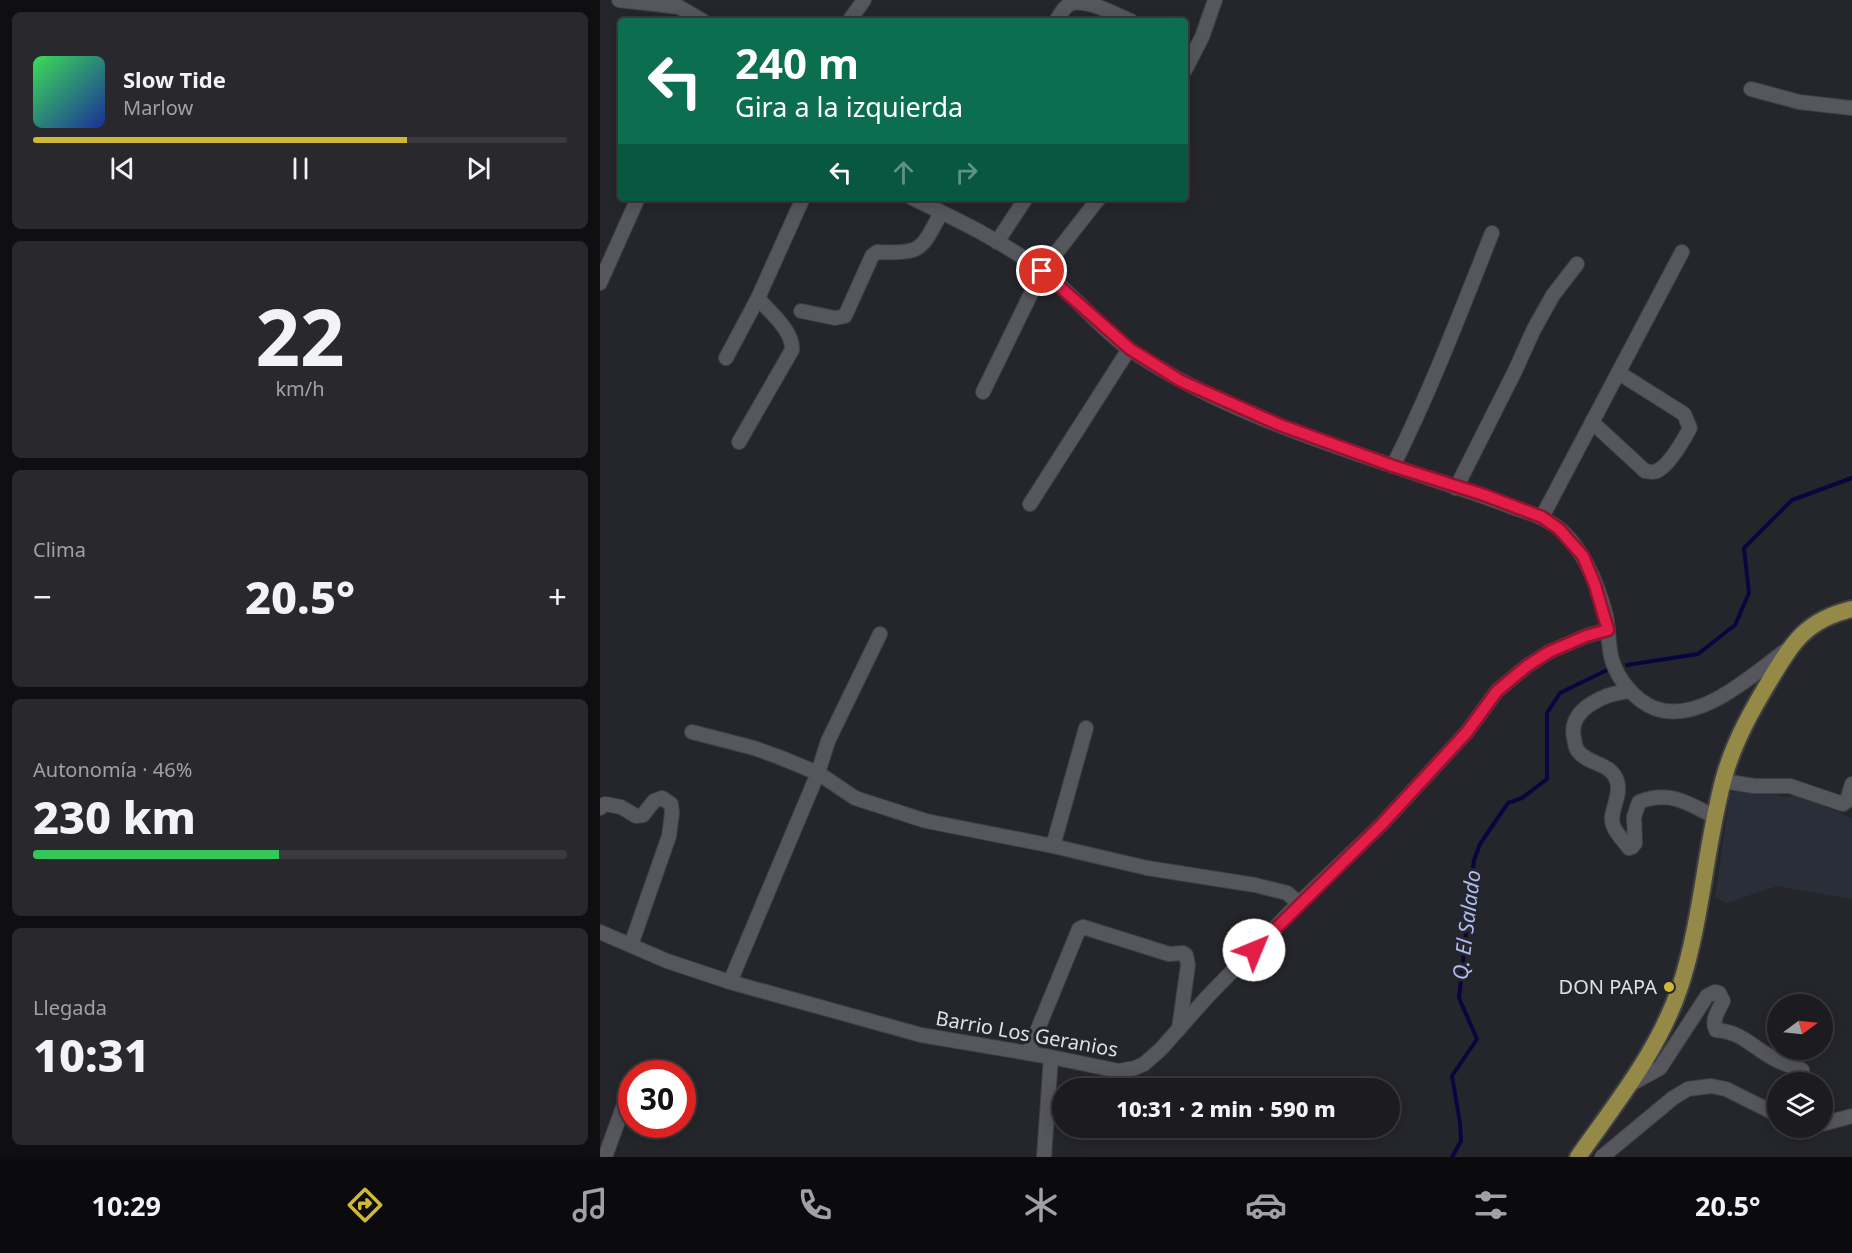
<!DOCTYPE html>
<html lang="es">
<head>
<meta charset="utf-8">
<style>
	:root { --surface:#1c1c20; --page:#29292d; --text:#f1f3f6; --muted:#a0a1a5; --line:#3a3a3e; --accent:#d0b837 }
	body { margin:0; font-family:"Noto Sans",sans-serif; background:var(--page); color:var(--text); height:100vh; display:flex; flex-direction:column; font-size:22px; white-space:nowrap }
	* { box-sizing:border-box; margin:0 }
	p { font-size:20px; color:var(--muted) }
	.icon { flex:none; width:33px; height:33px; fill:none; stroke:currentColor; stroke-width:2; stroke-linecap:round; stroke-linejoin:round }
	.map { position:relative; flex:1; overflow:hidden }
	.drawer { display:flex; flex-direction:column; gap:12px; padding:12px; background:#0f0f12; width:600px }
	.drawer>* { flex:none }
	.top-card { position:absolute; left:18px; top:18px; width:570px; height:183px; border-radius:6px; box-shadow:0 3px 15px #0003,0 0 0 2px var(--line); background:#0b6e4f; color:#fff; overflow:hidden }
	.needle { width:39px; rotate:75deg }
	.fabs { position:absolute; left:1167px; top:994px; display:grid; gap:12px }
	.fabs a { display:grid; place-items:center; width:66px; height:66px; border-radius:50%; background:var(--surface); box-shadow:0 3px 15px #0003,0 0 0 2px var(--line); font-size:30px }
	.speed { position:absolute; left:18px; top:1060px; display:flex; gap:12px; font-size:30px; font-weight:700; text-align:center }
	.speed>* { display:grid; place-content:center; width:78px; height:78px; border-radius:50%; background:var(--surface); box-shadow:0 3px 15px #0003,0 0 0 2px var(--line); line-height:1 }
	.speed .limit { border:9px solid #d22; background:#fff; color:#111 }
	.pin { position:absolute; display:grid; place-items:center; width:51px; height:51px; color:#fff; margin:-26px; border:3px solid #fff; border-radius:50%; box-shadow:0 2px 6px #0007 }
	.me { position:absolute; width:66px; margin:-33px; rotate:45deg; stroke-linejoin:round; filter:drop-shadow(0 0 4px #0008) }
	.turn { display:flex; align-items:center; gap:21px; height:126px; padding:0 18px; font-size:27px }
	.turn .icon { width:78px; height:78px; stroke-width:2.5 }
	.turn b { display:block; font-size:42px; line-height:51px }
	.lanes { display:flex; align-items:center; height:57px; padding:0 18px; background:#0003; justify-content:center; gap:30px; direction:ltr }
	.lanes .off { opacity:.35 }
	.big { font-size:45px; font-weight:800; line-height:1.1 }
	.drawer .widget { flex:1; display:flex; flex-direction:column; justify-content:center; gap:9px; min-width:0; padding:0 21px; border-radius:9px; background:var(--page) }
	.drawer .dial { align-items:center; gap:0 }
	.dial b { font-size:78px; line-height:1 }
	.song { display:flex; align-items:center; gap:18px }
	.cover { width:72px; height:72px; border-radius:9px; background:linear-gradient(135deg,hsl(130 70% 55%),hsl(230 70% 35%)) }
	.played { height:6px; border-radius:3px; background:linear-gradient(90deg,var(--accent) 70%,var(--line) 70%) }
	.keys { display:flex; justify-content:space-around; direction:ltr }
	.heat { display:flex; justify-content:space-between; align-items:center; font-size:33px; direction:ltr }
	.charge { height:9px; border-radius:4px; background:linear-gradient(90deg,#34c759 46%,var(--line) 0) }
	.trip { position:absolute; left:452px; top:1078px; width:348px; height:60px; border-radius:30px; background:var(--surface); box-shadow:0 3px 15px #0003,0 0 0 2px var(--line); font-weight:800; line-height:60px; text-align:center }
	.menu { display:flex; height:96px; justify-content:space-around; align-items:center; background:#0b0b0d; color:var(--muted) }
	.menu .icon { width:42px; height:42px }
	.menu .current { color:var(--accent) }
	.menu b { font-size:27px; color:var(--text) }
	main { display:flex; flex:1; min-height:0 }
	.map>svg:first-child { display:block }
	.built { fill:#2a2e38 }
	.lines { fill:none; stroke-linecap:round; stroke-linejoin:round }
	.stream { stroke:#08063e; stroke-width:4 }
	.minor-casing { stroke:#404145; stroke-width:16 }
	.major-casing { stroke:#404145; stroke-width:20 }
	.minor { stroke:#55575c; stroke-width:14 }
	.major { stroke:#958948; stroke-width:16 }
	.route-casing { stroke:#92132f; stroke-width:15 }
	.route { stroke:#e11d48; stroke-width:10 }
	.poi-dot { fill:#d0b837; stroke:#25262b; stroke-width:2 }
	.labels { text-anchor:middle; stroke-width:6; stroke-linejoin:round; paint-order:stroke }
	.poi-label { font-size:20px; fill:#dfe0e3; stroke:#25262b; text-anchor:end }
	.street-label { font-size:20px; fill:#dfe0e3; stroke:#25262b }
	.water-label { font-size:21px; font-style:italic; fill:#aebdf3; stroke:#25262b }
</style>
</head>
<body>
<main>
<section class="drawer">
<div class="widget">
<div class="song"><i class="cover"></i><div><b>Slow Tide</b><p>Marlow</p></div></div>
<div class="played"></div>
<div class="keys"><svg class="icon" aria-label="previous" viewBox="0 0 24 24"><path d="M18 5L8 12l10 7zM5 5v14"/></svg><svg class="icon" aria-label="pause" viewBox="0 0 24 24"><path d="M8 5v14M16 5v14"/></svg><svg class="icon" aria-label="next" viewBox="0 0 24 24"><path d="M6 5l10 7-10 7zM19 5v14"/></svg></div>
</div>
<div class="widget dial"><b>22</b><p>km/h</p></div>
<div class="widget"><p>Clima</p>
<div class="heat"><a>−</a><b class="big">20.5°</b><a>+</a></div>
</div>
<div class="widget"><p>Autonomía · 46%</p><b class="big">230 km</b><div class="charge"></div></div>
<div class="widget"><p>Llegada</p><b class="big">10:31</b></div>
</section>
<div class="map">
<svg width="1252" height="1157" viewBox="0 0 1252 1157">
	<rect width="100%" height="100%" fill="#25262b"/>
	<polygon class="built" points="1147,786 1183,797 1197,795 1252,818 1252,899 1177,886 1127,903 1115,898 1130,793"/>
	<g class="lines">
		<g class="stream">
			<polyline points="1027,665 1098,654 1135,625 1149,593 1144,548 1192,500 1252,478"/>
			<polyline points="852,1157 861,1141 860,1123 852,1076 877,1039 859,998 874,860 880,844 908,803 922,798 947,779 947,713 960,693 1007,670"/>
		</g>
		<g class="minor-casing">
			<g id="minor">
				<polyline points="19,0 79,7 103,21"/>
				<polyline points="249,21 264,0"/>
				<path d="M456 21C460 15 465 5 472 3 489 0 515 14 531 21"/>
				<polyline points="585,70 602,37 615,0"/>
				<polyline points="1151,89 1199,102 1252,108"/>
				<path d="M312 198C356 219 402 241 441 270 474 294 499 328 532 351 614 406 715 440 808 471 842 483 877 493 912 507 929 513 946 517 961 530 985 552 998 585 1006 616 1009 630 1008 646 1012 660 1018 680 1035 700 1054 708 1099 725 1151 676 1185 651"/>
				<polyline points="397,242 426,198"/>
				<polyline points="0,283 38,198"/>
				<path d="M201 311 235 318 245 316 272 256 277 252C322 253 320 252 341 213"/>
				<polyline points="126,358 158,298 203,198"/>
				<polyline points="383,392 442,271 499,198"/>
				<path d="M992 422 1045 471C1051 472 1055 473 1060 469 1070 463 1084 439 1090 428L1084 414 1019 373"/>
				<path d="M139 442 192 350C193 330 170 313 158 298"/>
				<path d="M793 466C831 390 861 311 892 233"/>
				<polyline points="856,488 915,371 934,329 953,295 977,264"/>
				<polyline points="430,504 529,349"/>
				<polyline points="942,517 1082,252"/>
				<path d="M1030 691C1007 693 967 708 974 738 975 743 975 748 978 751 988 765 1011 762 1017 781 1022 797 1008 813 1013 825 1016 834 1024 841 1029 848L1032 847 1035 843 1034 817 1039 802C1070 790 1088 803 1115 817"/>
				<polyline points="92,732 154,748 179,757 218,773 255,798 326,821 453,846 547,868 655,885 687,893 699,903"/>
				<polyline points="1123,781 1154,786 1190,786 1243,804 1247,801 1252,784"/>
				<polyline points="0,808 5,804 21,807 36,816 43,815 54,801 62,798 71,804 72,813 69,836 31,945"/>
				<polyline points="453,846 486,728"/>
				<polyline points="0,932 67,961 130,982 321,1035 451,1057 519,1071 535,1068 544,1064 561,1049 608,996 699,903 781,825 867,732 897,691 927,666 949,652 986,636 1008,630"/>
				<polyline points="130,982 218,773 228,741 280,634"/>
				<polyline points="428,1053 479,929 483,927 569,954 583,953 586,955 588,965 579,1029"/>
				<path d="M1029 1085 1060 1068 1107 996 1115 992 1119 993 1123 1001C1119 1009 1111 1020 1116 1030 1141 1032 1150 1045 1171 1057 1180 1063 1192 1066 1202 1070"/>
				<polyline points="1222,1124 1252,1116"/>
				<polyline points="5,1157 29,1091"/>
				<polyline points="444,1157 451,1057"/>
				<polyline points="1002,1157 1073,1098 1088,1089 1111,1086 1126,1089 1178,1115"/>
			</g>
		</g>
		<g class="major-casing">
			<path id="major" d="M978 1157C1016 1103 1059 1050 1080 987 1103 917 1105 844 1125 774 1135 740 1152 710 1170 680 1193 642 1206 620 1252 609"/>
		</g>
		<use href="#minor" class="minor"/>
		<use href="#major" class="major"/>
	</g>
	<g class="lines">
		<g class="route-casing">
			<polyline id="route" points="442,271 530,349 581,381 680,425 793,466 884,495 942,517 959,529 983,556 995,585 1008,630 986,636 949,652 927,666 897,691 867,732 781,825 654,950"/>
		</g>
		<use href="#route" class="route"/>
	</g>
	<circle class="poi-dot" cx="1069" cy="987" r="6"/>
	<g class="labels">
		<g class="poi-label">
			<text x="1057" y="994">DON PAPA</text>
		</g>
		<g class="street-label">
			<text transform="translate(427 1034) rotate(10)" y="7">Barrio Los Geranios</text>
		</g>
		<g class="water-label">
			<text transform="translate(867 925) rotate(-83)" y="7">Q. El Salado</text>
		</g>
	</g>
</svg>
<div class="fabs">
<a><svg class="needle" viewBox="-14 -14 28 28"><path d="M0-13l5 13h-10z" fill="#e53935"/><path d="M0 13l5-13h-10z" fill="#a0a1a5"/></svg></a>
<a><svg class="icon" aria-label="layers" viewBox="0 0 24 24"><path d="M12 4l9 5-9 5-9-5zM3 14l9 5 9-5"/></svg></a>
</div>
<div class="speed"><div class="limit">30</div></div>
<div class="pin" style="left:442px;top:271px;background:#d93025"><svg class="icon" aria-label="arrive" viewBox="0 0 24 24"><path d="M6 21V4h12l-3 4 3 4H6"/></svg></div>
<svg class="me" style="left:654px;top:950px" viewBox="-20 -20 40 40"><circle r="19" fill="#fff"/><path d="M0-13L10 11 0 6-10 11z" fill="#e11d48"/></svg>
<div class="trip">10:31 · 2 min · 590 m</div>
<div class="top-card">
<div class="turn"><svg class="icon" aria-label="left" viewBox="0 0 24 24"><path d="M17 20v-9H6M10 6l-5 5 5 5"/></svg><div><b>240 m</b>Gira a la izquierda</div></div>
<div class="lanes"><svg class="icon" aria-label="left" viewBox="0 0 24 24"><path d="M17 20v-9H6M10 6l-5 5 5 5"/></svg><svg class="icon off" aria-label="ahead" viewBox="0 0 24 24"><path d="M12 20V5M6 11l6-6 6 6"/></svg><svg class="icon off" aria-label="right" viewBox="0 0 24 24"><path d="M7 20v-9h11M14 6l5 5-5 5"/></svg></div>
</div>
</div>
</main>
<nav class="menu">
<b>10:29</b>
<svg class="icon current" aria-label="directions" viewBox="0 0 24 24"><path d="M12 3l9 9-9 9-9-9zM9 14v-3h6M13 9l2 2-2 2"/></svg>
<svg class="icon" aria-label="music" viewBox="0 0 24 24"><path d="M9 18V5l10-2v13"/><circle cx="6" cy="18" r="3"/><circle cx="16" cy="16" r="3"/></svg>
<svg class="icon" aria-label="phone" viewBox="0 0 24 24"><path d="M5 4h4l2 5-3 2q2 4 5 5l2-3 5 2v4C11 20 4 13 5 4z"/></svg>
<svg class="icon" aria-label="climate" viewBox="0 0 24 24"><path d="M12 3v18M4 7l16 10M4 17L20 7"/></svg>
<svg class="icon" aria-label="car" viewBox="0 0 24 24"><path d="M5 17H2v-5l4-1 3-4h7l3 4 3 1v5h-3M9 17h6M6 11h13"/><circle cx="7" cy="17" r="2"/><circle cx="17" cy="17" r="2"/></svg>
<svg class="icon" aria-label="filters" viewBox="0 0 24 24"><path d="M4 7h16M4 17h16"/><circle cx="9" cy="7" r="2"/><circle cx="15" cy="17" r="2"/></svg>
<b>20.5°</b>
</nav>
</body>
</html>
